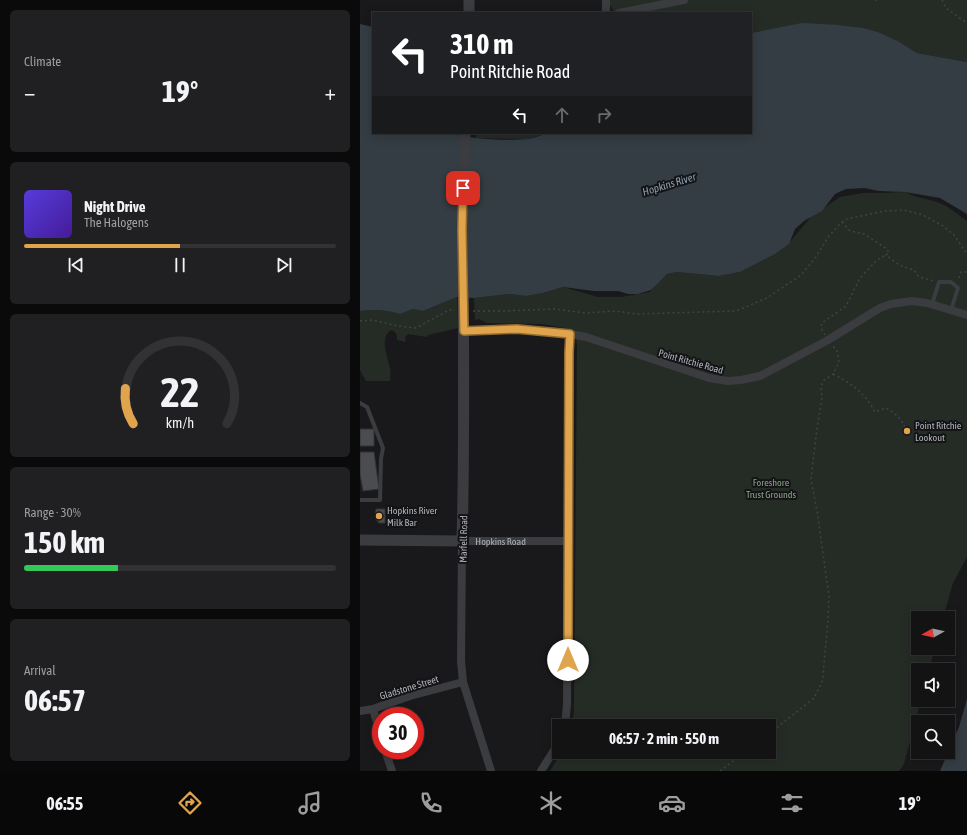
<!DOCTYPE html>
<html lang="en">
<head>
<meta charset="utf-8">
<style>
	:root { --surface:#131314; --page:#202022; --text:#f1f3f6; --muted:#9d9ea0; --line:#323234; --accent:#e0a44c }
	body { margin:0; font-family:"Asap Condensed",sans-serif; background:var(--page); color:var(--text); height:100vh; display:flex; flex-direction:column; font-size:15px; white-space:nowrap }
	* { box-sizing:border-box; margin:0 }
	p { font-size:13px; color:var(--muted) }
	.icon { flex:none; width:22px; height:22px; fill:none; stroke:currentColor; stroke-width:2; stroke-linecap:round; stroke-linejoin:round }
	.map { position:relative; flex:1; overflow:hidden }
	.side { display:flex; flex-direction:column; gap:10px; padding:10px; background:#0a0a0b; width:360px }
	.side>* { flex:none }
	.guide { position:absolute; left:12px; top:12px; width:380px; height:122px; border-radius:0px; box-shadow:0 2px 10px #0003,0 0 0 1px var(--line); background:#202124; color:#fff; overflow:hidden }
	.needle { width:26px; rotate:262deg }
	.tools { position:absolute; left:551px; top:611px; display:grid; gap:8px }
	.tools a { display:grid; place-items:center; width:44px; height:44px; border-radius:0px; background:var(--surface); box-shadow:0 2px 10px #0003,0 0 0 1px var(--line); font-size:20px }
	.speed { position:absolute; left:12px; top:707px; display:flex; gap:8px; font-size:20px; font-weight:700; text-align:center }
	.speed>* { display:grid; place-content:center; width:52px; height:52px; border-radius:50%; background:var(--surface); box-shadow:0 2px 10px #0003,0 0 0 1px var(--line); line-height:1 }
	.speed .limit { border:6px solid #d22; background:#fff; color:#111 }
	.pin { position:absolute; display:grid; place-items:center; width:34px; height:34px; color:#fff; margin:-17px; border-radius:8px; box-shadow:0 2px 6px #0006 }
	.me { position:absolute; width:44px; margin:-22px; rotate:0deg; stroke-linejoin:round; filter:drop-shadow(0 0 3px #0008) }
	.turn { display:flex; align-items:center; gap:14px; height:84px; padding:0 12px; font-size:18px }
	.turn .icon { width:52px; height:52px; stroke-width:2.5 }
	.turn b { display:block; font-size:28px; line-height:34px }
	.lanes { display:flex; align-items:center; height:38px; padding:0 12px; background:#0003; justify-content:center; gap:20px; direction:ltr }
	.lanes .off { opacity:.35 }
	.big { font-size:30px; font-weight:700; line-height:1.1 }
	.side .card { flex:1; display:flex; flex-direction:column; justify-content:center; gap:6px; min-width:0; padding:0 14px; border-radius:6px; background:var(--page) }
	.side .dial { align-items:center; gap:0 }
	.dial svg { height:104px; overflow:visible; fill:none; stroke:var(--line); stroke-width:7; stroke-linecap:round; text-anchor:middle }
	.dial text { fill:var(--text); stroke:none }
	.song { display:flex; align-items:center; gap:12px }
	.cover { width:48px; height:48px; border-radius:6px; background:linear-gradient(135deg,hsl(250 70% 55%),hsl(260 70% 35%)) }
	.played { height:4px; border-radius:2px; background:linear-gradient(90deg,var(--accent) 50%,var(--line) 50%) }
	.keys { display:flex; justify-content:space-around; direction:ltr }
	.heat { display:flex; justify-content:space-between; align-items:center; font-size:22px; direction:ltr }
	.charge { height:6px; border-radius:3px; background:linear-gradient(90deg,#34c759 30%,var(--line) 0) }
	.trip { position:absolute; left:192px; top:719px; width:224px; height:40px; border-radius:0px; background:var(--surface); box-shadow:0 2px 10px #0003,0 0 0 1px var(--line); font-weight:700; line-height:40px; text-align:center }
	.tabs { display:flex; height:64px; justify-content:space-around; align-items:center; background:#080808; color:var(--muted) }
	.tabs .icon { width:28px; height:28px }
	.tabs .active { color:var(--accent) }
	.tabs b { font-size:18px; color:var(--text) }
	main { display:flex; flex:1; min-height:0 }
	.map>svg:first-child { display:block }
	.green { fill:#252c26 }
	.water { fill:#343d43 }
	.building { fill:#4b4c50; stroke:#333337 }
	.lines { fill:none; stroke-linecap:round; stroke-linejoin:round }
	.path { stroke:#404346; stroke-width:1.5; stroke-dasharray:2 3; stroke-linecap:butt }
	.service { stroke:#3a3c3f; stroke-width:4 }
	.minor { stroke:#3a3c3f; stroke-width:8 }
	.tertiary { stroke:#3a3c3f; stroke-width:11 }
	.route-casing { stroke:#926b31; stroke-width:10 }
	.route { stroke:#e0a44c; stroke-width:7 }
	.poi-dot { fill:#e0a44c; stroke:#141416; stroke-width:1.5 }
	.labels { text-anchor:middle; stroke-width:4; stroke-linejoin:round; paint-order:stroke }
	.street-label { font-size:10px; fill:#adb1b9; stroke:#141416 }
	.poi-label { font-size:10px; fill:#adb1b9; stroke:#141416; text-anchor:start }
	.park-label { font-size:10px; fill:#86a286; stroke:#141416 }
	.water-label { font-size:11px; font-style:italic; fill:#88a0b0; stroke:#141416 }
</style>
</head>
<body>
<main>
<section class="side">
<div class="card"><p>Climate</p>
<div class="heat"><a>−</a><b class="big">19°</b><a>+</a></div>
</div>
<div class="card">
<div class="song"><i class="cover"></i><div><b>Night Drive</b><p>The Halogens</p></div></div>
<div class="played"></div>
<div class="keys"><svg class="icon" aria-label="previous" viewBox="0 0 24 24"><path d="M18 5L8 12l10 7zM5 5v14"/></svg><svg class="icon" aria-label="pause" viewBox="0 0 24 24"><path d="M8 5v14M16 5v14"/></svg><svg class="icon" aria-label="next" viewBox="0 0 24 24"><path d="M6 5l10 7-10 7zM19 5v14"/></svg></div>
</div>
<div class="card dial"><svg viewBox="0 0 100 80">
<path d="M14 69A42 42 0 1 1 86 69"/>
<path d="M14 69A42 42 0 0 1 8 42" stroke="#e0a44c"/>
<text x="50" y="56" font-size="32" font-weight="700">22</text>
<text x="50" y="72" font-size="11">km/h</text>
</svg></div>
<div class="card"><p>Range · 30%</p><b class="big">150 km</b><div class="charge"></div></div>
<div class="card"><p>Arrival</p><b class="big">06:57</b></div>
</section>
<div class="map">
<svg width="607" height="771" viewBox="0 0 607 771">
	<rect width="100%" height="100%" fill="#19191b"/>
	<g class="green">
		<polygon points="250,0 607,0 607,62 557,53 538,41 518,32 504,28 479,25 434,25 391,33 391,13 255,13 250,5"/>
		<polygon points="116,133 188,133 167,139 116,138"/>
		<path d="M545 192C557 199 574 199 586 206 594 211 600 216 607 221V557L593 583 583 618H558V648H575L569 670H558V700H561L544 764 539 771H190L202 752H409V726H212L214 711 217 344 214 330 183 324 127 323 119 319 115 320 114 298 149 294 166 296 183 293 203 287 238 297H261L290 292 297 282 307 274 317 272 359 276 380 272 415 254 428 244 451 217 480 197 503 193H522Z"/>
		<path d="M97 297 98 328 68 335 67 337 48 334 45 337 46 342 37 340C37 335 37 332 31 330 19 338 28 357 30 369 31 373 30 377 30 381H6L0 370V311C13 309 27 310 40 314L53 309 63 311Z"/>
	</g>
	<g class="water">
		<path d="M442 23 479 25 504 28 518 32 538 41 557 53 607 62V214L580 198 545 192 519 191 504 188 486 189 475 194 462 211 444 221 435 229 429 244 415 254 380 272 359 276 317 272 307 274 291 290 278 294H268L258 291H234L203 287 183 293 166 296 149 294 114 298 97 297 63 311 53 309 40 314C27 310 13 309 0 311V24L13 27V133H97V135C115 139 148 141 167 139 174 138 181 135 188 133H391V33Z"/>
		<polygon points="607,699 607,771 580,771 599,727"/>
	</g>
	<g class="building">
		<rect x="0" y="429" width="14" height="17"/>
		<polygon points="0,452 14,452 19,489 3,491 0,474"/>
		<polygon points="16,509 25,509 25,523 19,523 15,518"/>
	</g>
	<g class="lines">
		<g class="path">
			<polyline points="515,0 517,0"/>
			<polyline points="582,0 586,8 604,21 607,21"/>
			<polyline points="482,222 490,231 504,234 527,249 529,253 526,255 539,265 554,270 559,277 574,281"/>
			<polyline points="599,278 601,272 607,272"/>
			<polyline points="113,311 143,311 195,309 225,313 255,311 277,314 376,311 407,298 441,275 456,257 468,237 482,222 487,219 525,211 544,210 563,215 583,226 594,235 607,254"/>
			<polyline points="0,321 12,320 38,326 56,328 89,310 95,310"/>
			<polyline points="465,335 461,328 462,323 486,306 500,278 517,260 526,255"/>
			<path d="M473 374C492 384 505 393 515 412L526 408C536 413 542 420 547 431"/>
			<polyline points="409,734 454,698 462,682 463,675 468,620 469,597 458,517 451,479 456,436 460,410 462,398 461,387 463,381 473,374 479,362 477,351 473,346"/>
			<polyline points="360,771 385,752"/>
		</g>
		<g class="service">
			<polyline points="572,304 579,282 591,282 598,288 591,310"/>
			<polyline points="0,403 7,407 23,448 21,459 20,500 0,500"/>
		</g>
		<g class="minor">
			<polyline points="246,13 246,0"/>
			<polyline points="259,13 324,0"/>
			<polyline points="104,331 157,329 200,332 226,337 349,378 368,381 381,380 400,376 468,340 520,308 531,304 552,301 567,303 607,315"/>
			<polyline points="13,709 21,736"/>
			<polyline points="0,711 13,709 50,696 103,682"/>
			<polyline points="205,726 207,704 209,352 210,334"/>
			<polyline points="25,750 32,771"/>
			<path id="s1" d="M131 771 103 682 101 661 102 541H208"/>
			<polyline points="181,771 199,742"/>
		</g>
		<g class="tertiary">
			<polyline points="109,13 109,0"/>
			<path d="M0 540 102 541C106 405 101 269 105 133"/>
		</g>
	</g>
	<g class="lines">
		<g class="route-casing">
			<polyline id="route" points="103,188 102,229 104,331 157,329 210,334 209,352 208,660"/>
		</g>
		<use href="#route" class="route"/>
	</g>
	<g class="poi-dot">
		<circle cx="547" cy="431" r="4"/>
		<circle cx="19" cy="516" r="4"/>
	</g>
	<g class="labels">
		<g class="street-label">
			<text transform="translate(331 361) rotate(16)" y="4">Point Ritchie Road</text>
			<text transform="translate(103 539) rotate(-89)" y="4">Marfell Road</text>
			<text dy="4" stroke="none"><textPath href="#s1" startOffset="273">Hopkins Road</textPath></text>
			<text transform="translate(49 687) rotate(-17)" y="4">Gladstone Street</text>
		</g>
		<g class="poi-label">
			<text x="555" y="429">Point Ritchie<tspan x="555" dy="12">Lookout</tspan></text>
			<text x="27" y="514">Hopkins River<tspan x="27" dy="12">Milk Bar</tspan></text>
		</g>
		<g class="park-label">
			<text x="411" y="486">Foreshore<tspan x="411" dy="12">Trust Grounds</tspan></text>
		</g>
		<g class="water-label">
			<text transform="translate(309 184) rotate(-17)" y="4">Hopkins River</text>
		</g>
	</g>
</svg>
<div class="tools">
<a><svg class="needle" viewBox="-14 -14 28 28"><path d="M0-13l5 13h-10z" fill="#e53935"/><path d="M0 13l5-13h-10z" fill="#9d9ea0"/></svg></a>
<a><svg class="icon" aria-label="sound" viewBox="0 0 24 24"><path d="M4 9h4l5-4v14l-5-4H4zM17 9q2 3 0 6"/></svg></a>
<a><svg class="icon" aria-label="search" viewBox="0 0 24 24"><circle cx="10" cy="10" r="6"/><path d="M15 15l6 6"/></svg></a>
</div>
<div class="speed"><div class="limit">30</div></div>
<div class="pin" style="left:103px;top:188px;background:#d93025"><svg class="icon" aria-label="arrive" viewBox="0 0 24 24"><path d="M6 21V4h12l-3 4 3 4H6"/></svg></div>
<svg class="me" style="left:208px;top:660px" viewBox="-20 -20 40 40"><circle r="19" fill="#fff"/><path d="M0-13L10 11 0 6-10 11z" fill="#e0a44c"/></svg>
<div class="trip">06:57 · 2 min · 550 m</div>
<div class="guide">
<div class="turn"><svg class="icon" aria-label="left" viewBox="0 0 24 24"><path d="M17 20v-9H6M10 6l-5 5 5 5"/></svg><div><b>310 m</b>Point Ritchie Road</div></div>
<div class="lanes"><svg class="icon" aria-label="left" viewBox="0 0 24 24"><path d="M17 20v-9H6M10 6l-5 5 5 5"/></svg><svg class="icon off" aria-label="ahead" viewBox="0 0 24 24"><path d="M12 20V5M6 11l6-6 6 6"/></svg><svg class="icon off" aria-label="right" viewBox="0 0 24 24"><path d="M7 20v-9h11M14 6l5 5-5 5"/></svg></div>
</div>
</div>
</main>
<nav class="tabs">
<b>06:55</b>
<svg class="icon active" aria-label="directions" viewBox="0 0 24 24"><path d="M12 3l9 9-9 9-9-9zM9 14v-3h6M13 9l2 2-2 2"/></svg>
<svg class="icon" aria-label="music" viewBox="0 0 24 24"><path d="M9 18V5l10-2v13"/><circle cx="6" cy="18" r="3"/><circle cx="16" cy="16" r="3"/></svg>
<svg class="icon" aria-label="phone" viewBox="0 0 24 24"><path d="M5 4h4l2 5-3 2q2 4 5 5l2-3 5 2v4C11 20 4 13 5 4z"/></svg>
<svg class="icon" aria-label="climate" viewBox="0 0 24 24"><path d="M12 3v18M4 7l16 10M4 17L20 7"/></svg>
<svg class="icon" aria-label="car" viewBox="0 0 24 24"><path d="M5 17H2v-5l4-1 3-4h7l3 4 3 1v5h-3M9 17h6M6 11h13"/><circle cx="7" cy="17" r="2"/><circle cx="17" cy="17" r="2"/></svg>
<svg class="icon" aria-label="filters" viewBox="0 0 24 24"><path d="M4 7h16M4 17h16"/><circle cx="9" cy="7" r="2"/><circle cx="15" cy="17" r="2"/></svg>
<b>19°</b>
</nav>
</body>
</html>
